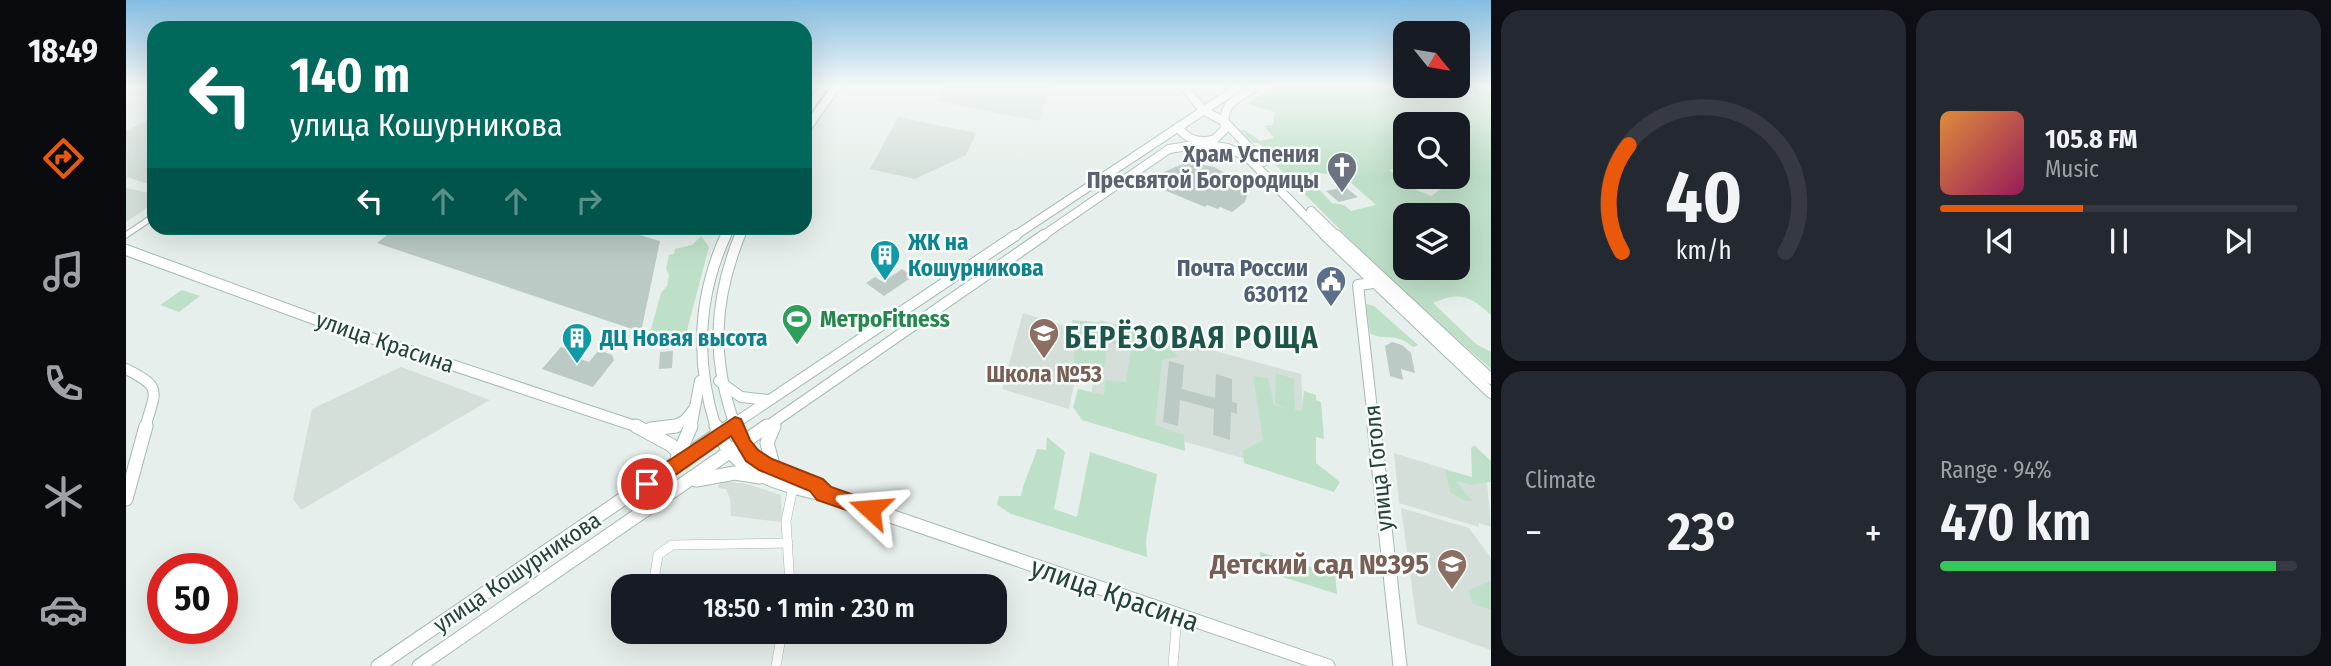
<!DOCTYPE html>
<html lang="en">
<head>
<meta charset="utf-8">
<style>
	:root { --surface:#171b24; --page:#242831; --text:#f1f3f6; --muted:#9ea1a6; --line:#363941; --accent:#ea580c }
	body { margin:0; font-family:"Fira Sans Condensed",sans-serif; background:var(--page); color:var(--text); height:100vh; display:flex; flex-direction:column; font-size:26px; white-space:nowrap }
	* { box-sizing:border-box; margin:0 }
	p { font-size:23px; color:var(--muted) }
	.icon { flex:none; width:38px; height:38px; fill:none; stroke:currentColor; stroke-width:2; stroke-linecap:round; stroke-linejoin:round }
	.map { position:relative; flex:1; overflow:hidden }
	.side { display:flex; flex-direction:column; gap:10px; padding:10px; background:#0d0f14; width:840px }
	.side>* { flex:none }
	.guide { position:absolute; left:21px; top:21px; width:665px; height:214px; border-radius:21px; box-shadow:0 7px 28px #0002; background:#00695c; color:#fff; overflow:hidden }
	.needle { width:46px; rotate:120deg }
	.buttons { position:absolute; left:1267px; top:21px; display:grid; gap:14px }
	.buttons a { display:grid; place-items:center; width:77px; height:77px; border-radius:14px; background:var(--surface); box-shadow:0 7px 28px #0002; font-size:35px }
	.speed { position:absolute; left:21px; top:553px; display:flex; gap:14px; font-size:35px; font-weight:700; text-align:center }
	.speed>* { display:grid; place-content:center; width:91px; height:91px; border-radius:50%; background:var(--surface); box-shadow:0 7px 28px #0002; line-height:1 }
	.speed .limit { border:10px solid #d22; background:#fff; color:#111 }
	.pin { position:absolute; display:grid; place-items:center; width:60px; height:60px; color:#fff; margin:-30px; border:4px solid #fff; border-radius:50%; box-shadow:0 2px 7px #0007 }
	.me { position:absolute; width:77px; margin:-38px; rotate:289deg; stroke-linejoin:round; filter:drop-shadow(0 0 5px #0008) }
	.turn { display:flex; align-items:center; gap:24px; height:147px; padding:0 28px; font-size:32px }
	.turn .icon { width:91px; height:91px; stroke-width:2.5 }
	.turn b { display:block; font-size:49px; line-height:60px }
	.lanes { display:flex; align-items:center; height:66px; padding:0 28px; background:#0003; justify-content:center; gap:35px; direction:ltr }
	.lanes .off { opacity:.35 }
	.big { font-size:52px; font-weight:600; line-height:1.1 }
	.side .tile { flex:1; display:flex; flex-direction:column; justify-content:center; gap:10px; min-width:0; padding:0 24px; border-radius:21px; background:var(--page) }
	.side .dial { align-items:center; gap:0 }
	.dial svg { height:182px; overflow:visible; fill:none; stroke:var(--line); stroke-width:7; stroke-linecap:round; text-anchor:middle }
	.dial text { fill:var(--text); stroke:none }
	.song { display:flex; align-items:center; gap:21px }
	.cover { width:84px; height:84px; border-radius:10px; background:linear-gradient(135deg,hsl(30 70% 55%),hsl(330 70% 35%)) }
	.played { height:7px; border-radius:4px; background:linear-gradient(90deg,var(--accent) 40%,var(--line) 40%) }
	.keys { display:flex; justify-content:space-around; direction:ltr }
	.heat { display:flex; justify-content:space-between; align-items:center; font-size:38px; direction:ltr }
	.charge { height:10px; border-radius:5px; background:linear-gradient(90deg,#34c759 94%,var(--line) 0) }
	.side .tiles { flex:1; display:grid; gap:10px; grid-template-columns:repeat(2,1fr) }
	.trip { position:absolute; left:485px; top:574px; width:396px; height:70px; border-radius:21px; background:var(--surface); box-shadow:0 7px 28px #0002; font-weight:600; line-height:70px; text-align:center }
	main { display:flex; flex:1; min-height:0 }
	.dock { display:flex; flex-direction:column; width:126px; justify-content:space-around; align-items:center; background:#090b0e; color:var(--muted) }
	.dock .icon { width:49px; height:49px }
	.dock .selected { color:var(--accent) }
	.dock b { font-size:32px; color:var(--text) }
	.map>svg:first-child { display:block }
	.built { fill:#d4dfda }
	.green { fill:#bfe0c8; fill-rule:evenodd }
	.building { fill:#bbcac4 }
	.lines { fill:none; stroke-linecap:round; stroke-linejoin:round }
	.street-far1-casing { stroke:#a8b8b2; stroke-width:7 }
	.street-casing { stroke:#a8b8b2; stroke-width:10 }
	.secondary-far2-casing { stroke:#a4bbb3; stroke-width:10 }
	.secondary-far1-casing { stroke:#a4bbb3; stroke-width:12 }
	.secondary-casing { stroke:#a4bbb3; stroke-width:15 }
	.street-far1 { stroke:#fff; stroke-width:5 }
	.street { stroke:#fff; stroke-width:9 }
	.secondary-far2 { stroke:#fff; stroke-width:8 }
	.secondary-far1 { stroke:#fff; stroke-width:10 }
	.secondary { stroke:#fff; stroke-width:13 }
	.route { fill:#ea580c; stroke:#983908; stroke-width:2 }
	.labels { text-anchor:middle; stroke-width:5; stroke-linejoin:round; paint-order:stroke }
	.worship-label { font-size:23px; font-weight:bold; fill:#5b616d; stroke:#f7fbf9; text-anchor:end }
	.culture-label { font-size:23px; font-weight:bold; fill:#0d838f; stroke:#f7fbf9; text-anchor:start }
	.service-label { font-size:23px; font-weight:bold; fill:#4e5e75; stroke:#f7fbf9; text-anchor:end }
	.leisure-label { font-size:23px; font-weight:bold; fill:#27864d; stroke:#f7fbf9; text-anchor:start }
	.street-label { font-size:23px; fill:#24423a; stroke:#f7fbf9 }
	.education-label { font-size:23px; font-weight:bold; fill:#785e54; stroke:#f7fbf9 }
	.near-education-label { font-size:28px; font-weight:bold; fill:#785e54; stroke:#f7fbf9; text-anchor:end }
	.near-street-label { font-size:28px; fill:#24423a; stroke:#f7fbf9 }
	.district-label { font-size:30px; font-weight:bold; letter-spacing:2px; fill:#1f5548; stroke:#f7fbf9 }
</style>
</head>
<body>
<main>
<nav class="dock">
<b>18:49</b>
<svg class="icon selected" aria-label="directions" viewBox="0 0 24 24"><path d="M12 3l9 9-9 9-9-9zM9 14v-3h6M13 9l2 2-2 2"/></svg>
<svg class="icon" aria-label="music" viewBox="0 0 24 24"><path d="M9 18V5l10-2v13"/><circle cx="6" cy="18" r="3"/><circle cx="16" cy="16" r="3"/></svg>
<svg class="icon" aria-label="phone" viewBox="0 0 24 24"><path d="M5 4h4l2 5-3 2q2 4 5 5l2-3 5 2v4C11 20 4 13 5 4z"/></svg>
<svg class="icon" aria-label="climate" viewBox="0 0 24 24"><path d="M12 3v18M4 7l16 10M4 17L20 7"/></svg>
<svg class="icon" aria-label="car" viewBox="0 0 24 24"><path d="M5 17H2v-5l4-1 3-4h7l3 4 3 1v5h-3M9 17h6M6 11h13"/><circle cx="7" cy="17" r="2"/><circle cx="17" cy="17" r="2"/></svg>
</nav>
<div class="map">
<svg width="1365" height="666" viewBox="0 0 1365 666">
	<rect width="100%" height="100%" fill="#e6efeb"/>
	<g class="built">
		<polygon points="819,85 924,85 913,121 811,101"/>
		<polygon points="28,117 28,186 1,177 0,131"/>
		<polygon points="772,117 850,133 840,155 789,179 744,169"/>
		<polygon points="0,188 28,194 28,203 0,222"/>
		<polygon points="897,313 959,332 943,409 876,389"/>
		<polygon points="974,320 1175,374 1181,476 963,415"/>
		<polygon points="275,367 364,400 175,510 167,499 186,409"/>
		<polygon points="1268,453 1361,482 1365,527 1353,523 1353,527 1273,503"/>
		<polygon points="593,481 621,484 655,495 656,522 605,516 604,499 600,489 592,488"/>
		<polygon points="1275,508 1343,528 1365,558 1365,650 1291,624"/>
	</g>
	<g class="green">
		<path d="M1149 85 1297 86 1350 98 1346 86 1341 85H1365V315C1344 296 1334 291 1307 303L1350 344 1365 352V369L1261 277 1135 150 1138 149 1133 143H1127L1114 130H1119L1134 141 1148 138 1138 126 1147 125 1149 112 1122 104ZM1279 124H1332V177H1311L1318 187 1305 196 1286 188 1263 170 1279 166ZM1193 173 1217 176 1250 205 1225 211 1218 205 1206 203 1180 176ZM1279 215H1332V268H1279Z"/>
		<polygon points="575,236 583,247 560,334 523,336 535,293 541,286 543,275 540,269 543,255 548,254 549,249 566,245"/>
		<polygon points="56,290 74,296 53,312 34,305"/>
		<path d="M1240 304 1248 306 1292 345 1287 347C1268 331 1258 342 1244 333Z"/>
		<polygon points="946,320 979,323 1034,337 1052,357 1036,360 1029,425 1058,435 1059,451 956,420 947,407 952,389 978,395 979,380 1000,382 1005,348 981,342 978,368 948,364 949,330"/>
		<polygon points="1150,373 1168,379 1169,410 1176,411 1178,391 1190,395 1190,400 1195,402 1198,439 1190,437 1190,463 1214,482 1208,492 1118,463 1117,451 1137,440 1127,376 1142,378 1148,405 1164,409 1149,404"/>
		<path d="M921 437 939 452 928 509 951 517 964 452 1031 474 1020 541 1021 557 885 514 871 505 873 496H895C898 479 906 466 911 449L920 450Z"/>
		<polygon points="1348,445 1365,461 1365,482 1345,485 1330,481 1346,501 1337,500 1324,492 1319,470 1346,477 1345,448"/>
		<polygon points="1134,552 1209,574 1211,594 1134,570"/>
		<polygon points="1365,581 1365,610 1347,604 1342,590"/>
	</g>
	<g class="building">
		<polygon points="1061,162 1088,167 1121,185 1117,191 1122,193 1119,202 1106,212 1094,207 1092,209 1081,205 1079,207 1038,190 1040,187 1035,185 1038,172"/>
		<polygon points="1219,187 1232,197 1213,202 1200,191"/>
		<polygon points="270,228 489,228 534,241 515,332 251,243"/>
		<polygon points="776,269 786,277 758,296 740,283 749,277 757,282"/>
		<polygon points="1266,342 1276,345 1285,353 1289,373 1275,369 1277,380 1264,376 1259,346"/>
		<polygon points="435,347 449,352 446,356 463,362 473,350 486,355 488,360 467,387 416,369"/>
		<polygon points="547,351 546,368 533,369 534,352"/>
		<polygon points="1043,361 1058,365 1056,389 1089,398 1090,374 1106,379 1106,402 1111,403 1111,414 1105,412 1104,440 1087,435 1088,409 1054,400 1052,426 1037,422"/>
	</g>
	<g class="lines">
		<g class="street-far1-casing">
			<polyline id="street-far1" points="0,235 28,216"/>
		</g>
		<g class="street-casing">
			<g id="street">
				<polyline points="527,586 532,555 546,545 662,543"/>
				<polyline points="664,586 660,521 667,487"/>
				<polyline points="650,666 656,632"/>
				<polyline points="1047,666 1051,615"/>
			</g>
		</g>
		<g class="secondary-far2-casing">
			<g id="secondary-far2">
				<polyline points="1057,85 1077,110 1099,122 1137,162"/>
				<polyline points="679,113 699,85"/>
				<path d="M1052 127C1061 140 1074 144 1089 139L1099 129C1095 101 1111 100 1132 85"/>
				<polyline points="679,131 711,85"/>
				<polyline points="1185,211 1212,237"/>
				<polyline points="599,237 603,228"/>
				<polyline points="613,237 618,228"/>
				<polyline points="887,237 1116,85"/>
				<polyline points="915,237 1043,149 1074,144 1102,148 1121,157 1200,237"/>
			</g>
		</g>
		<g class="secondary-far1-casing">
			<g id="secondary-far1">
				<polyline points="1199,235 1365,393"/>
				<polyline points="1210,235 1365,379"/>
				<polyline points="0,250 191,320 515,428"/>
				<polyline points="1247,283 1232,285 1248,428"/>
				<path d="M0 369C38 388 29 391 19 428"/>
				<polyline points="593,381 615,397 642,400"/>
				<polyline points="545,428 559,420 567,410"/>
				<polyline points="565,428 574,381"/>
				<path d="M590 428C569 362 571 298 600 235"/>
				<polyline points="602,428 890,235"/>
				<path d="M610 428C585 360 587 302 614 235"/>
				<polyline points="639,428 918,235"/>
				<polyline points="647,428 648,425"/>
			</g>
		</g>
		<g class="secondary-casing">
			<g id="secondary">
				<polyline points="510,426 545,445 554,454"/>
				<path d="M590 426C607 476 660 486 706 496L1202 666"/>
				<path d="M609 426C629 478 665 462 698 494"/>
				<polyline points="648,426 641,443 648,468"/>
				<polyline points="1248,426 1274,666"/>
				<polyline points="525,429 550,426"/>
				<polyline points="551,459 565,426"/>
				<polyline points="570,480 609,473 634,477"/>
				<polyline points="0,499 20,426"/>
				<polyline points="252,666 604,426"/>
				<polyline points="293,666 641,426"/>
			</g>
		</g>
		<use href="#street-far1" class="street-far1"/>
		<use href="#street" class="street"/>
		<use href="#secondary-far2" class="secondary-far2"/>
		<use href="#secondary-far1" class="secondary-far1"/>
		<use href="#secondary" class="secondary"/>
	</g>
	<linearGradient id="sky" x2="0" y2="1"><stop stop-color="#84bce0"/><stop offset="0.48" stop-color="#f4f8f6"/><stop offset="1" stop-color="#f4f8f6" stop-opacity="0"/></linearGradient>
	<rect width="1365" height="178" fill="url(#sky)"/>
	<polygon class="route" points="609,417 615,419 624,440 632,450 646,459 697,479 705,487 751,503 754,509 751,516 744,518 691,500 684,491 633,470 620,461 605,436 528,490 521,493 515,490 512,484 515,479"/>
	<defs>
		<g id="church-pin" transform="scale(1.575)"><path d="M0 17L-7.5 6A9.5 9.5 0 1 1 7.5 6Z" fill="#6b7280" stroke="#f7fbf9"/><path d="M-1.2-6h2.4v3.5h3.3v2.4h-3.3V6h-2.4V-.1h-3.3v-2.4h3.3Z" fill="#fff"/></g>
		<g id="building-pin" transform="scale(1.575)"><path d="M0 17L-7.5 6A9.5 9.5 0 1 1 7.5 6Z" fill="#0f9aa8" stroke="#f7fbf9"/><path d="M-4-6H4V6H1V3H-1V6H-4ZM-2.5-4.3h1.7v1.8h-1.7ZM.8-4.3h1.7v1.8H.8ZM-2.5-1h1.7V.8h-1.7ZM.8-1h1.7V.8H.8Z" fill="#fff"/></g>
		<g id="civic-pin" transform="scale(1.575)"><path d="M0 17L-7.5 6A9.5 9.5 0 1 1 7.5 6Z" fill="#5c6f8a" stroke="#f7fbf9"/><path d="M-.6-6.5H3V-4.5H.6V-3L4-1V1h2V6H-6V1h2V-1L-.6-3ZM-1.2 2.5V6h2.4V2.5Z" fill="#fff"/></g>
		<g id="stadium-pin" transform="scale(1.575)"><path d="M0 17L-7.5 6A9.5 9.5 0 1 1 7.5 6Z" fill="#2e9e5b" stroke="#f7fbf9"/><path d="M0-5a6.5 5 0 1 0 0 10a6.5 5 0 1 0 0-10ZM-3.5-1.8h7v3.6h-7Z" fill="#fff"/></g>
		<g id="school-pin" transform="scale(1.575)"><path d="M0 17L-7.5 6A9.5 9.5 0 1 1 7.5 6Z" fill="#8d6e63" stroke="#f7fbf9"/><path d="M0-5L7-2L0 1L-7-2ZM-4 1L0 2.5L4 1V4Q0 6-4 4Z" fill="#fff"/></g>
	</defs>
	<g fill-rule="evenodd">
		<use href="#church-pin" x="1216" y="167"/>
		<use href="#building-pin" x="759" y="255"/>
		<use href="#civic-pin" x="1205" y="281"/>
		<use href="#stadium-pin" x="671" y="319"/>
		<use href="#school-pin" x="918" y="333"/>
		<use href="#building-pin" x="451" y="338"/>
		<use href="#school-pin" x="1326" y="564"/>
	</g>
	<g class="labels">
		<g class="worship-label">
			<text x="1193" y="162">Храм Успения<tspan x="1193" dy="26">Пресвятой Богородицы</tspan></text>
		</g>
		<g class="culture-label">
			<text x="782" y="250">ЖК на<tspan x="782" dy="26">Кошурникова</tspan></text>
			<text x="474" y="346">ДЦ Новая высота</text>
		</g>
		<g class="service-label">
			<text x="1182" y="276">Почта России<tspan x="1182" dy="26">630112</tspan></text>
		</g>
		<g class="leisure-label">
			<text x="694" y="327">МетроFitness</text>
		</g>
		<g class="street-label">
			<text transform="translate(259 342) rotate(19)" y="8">улица Красина</text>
			<text transform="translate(1252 468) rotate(-96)" y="8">улица Гоголя</text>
			<text transform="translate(391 572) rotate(-34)" y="8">улица Кошурникова</text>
		</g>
		<g class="education-label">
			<text x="918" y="382">Школа №53</text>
		</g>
		<g class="near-education-label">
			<text x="1303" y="574">Детский сад №395</text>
		</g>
		<g class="near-street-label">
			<text transform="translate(989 594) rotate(19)" y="10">улица Красина</text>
		</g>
		<g class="district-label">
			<text x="1066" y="348">БЕРЁЗОВАЯ РОЩА</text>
		</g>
	</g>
</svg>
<div class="buttons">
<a><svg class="needle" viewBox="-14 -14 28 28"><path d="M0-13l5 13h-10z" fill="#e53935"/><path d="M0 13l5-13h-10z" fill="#9ea1a6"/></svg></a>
<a><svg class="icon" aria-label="search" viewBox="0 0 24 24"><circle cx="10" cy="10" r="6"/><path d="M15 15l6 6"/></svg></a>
<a><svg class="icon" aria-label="layers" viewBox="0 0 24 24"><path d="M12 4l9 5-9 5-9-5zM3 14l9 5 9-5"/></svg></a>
</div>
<div class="speed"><div class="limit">50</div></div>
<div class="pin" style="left:521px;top:484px;background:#d93025"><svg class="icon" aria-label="arrive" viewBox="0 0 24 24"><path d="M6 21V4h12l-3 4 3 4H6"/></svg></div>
<svg class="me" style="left:744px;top:509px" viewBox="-20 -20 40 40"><path d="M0-17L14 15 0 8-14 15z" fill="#ea580c" stroke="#fff" stroke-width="4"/></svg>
<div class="trip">18:50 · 1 min · 230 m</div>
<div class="guide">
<div class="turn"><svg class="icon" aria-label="left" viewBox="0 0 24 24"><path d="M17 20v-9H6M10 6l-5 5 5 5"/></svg><div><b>140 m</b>улица Кошурникова</div></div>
<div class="lanes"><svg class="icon" aria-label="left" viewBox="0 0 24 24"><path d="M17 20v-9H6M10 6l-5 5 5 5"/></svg><svg class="icon off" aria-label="ahead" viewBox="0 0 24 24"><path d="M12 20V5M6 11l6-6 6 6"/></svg><svg class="icon off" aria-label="ahead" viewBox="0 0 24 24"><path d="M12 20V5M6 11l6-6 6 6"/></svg><svg class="icon off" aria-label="right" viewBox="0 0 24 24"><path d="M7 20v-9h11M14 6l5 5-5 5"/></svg></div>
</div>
</div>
<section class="side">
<div class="tiles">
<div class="tile dial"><svg viewBox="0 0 100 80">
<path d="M14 69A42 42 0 1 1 86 69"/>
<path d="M14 69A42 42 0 0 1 17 22" stroke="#ea580c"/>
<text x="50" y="56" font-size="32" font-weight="700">40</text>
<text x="50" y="72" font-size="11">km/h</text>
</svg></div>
<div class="tile">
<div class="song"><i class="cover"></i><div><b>105.8 FM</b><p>Music</p></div></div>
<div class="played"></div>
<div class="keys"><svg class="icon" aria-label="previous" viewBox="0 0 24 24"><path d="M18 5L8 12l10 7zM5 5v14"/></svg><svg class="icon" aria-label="pause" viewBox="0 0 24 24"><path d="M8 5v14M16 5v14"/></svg><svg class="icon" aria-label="next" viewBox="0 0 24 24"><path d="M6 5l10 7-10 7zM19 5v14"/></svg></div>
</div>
<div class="tile"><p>Climate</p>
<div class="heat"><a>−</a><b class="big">23°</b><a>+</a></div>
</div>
<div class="tile"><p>Range · 94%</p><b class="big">470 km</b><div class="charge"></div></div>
</div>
</section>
</main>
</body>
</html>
